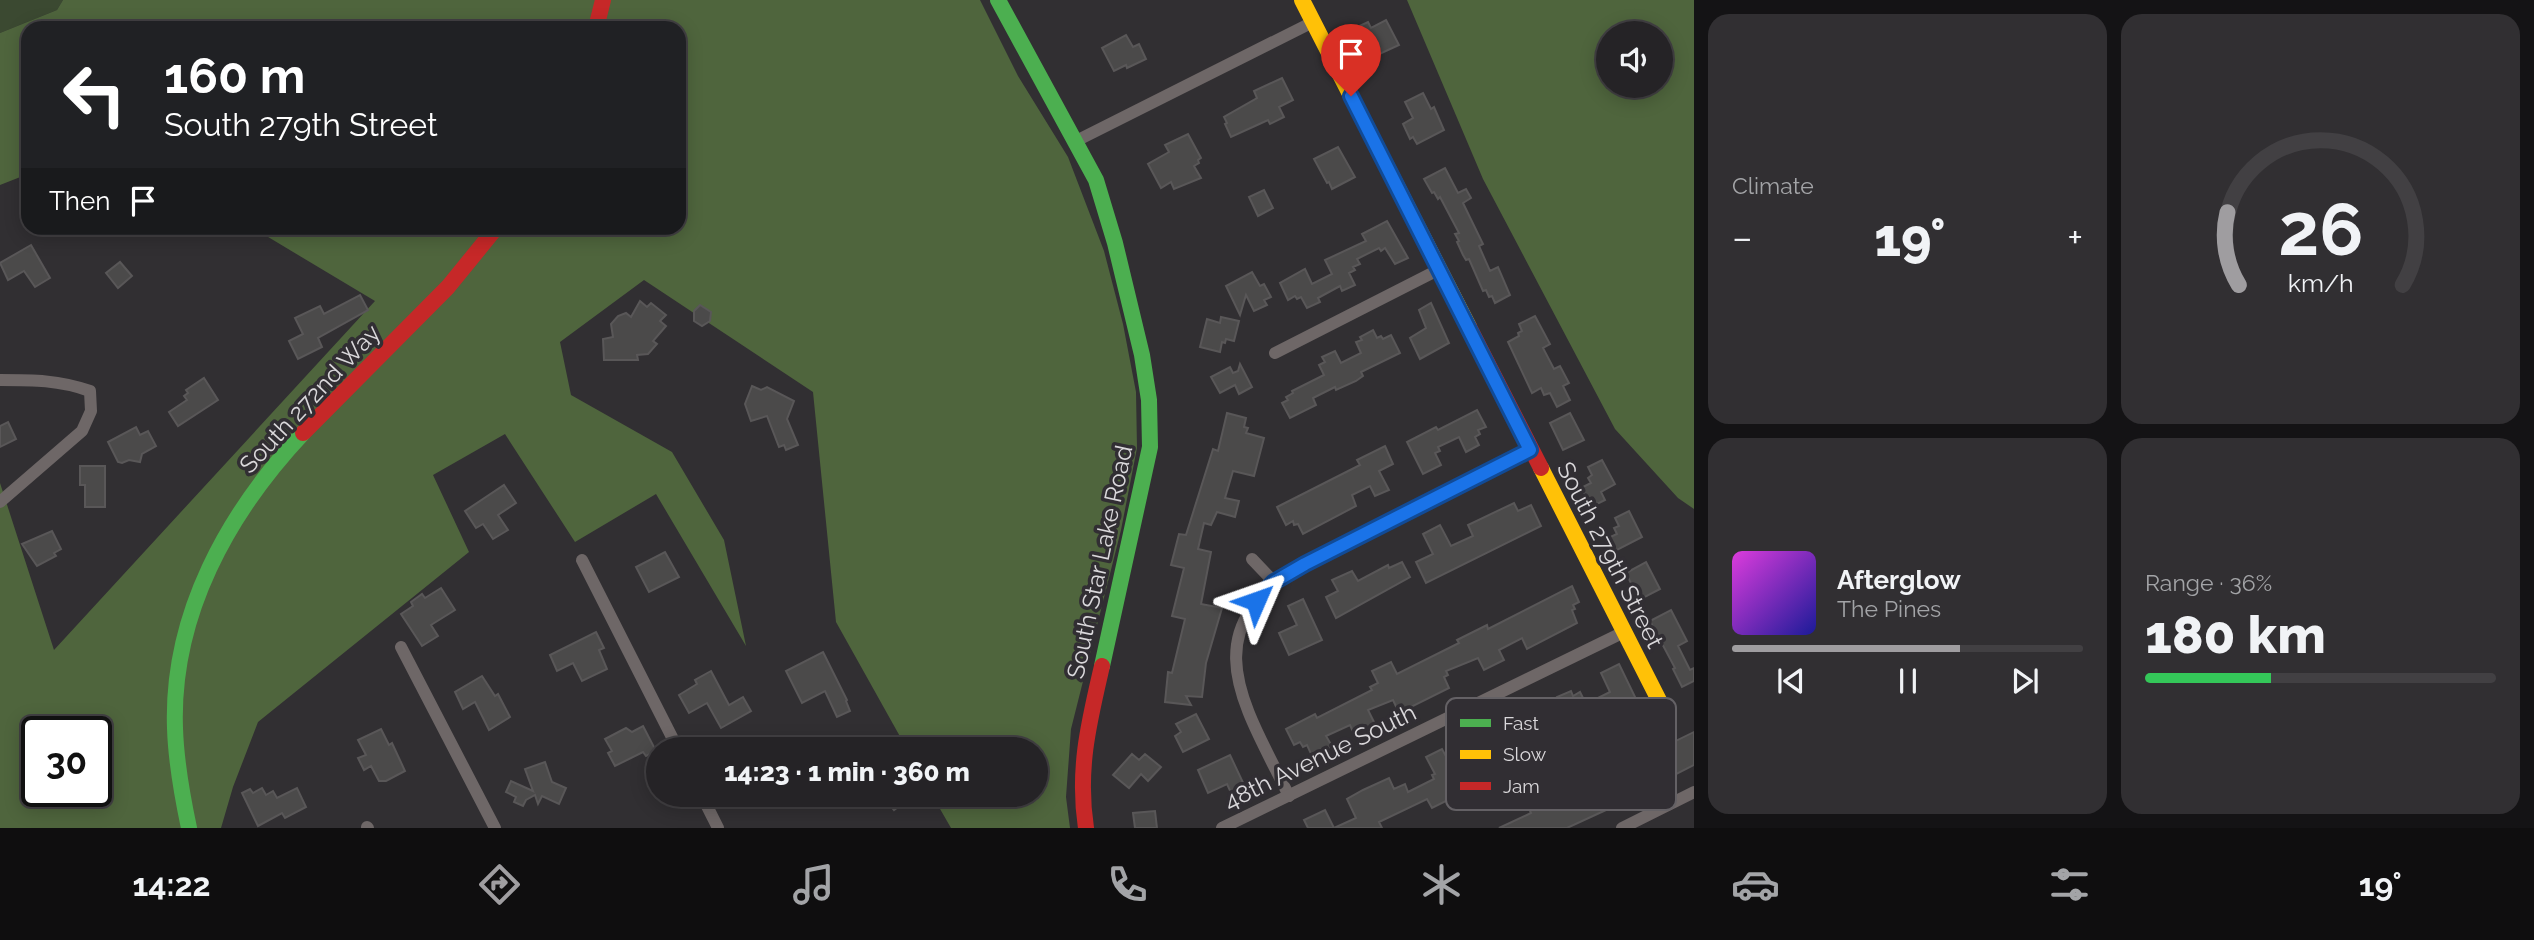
<!DOCTYPE html>
<html lang="en">
<head>
<meta charset="utf-8">
<style>
	:root { --surface:#252326; --page:#312f32; --text:#f1f3f6; --muted:#a3a4a7; --line:#424043; --accent:#9f9da0 }
	body { margin:0; font-family:Raleway,sans-serif; background:var(--page); color:var(--text); height:100vh; display:flex; flex-direction:column; font-size:26px; white-space:nowrap }
	* { box-sizing:border-box; margin:0 }
	p { font-size:23px; color:var(--muted) }
	.icon { flex:none; width:38px; height:38px; fill:none; stroke:currentColor; stroke-width:2; stroke-linecap:round; stroke-linejoin:round }
	.map { position:relative; flex:1; overflow:hidden }
	.panel { display:flex; flex-direction:column; gap:14px; padding:14px; background:#141315; width:840px }
	.panel>* { flex:none }
	.guide { position:absolute; left:21px; top:21px; width:665px; height:214px; border-radius:21px; box-shadow:0 4px 18px #0003,0 0 0 2px var(--line); background:#202124; color:#fff; overflow:hidden }
	.fabs { position:absolute; left:1596px; top:21px; display:grid; gap:14px }
	.fabs a { display:grid; place-items:center; width:77px; height:77px; border-radius:50%; background:var(--surface); box-shadow:0 4px 18px #0003,0 0 0 2px var(--line); font-size:35px }
	.speed { position:absolute; left:21px; top:716px; display:flex; gap:14px; font-size:35px; font-weight:700; text-align:center }
	.speed>* { display:grid; place-content:center; width:91px; height:91px; border-radius:50%; background:var(--surface); box-shadow:0 4px 18px #0003,0 0 0 2px var(--line); line-height:1 }
	.speed .limit { border:4px solid #111; border-radius:10px; background:#fff; color:#111 }
	.pin { position:absolute; display:grid; place-items:center; width:60px; height:60px; color:#fff; margin:-72px -30px; border-radius:50% 50% 50% 0; rotate:-45deg; box-shadow:0 0 7px #0007 }
	.pin .icon { rotate:45deg }
	.me { position:absolute; width:77px; margin:-38px; rotate:47deg; stroke-linejoin:round; filter:drop-shadow(0 0 5px #0008) }
	.turn { display:flex; align-items:center; gap:24px; height:147px; padding:0 28px; font-size:32px }
	.turn .icon { width:91px; height:91px; stroke-width:2.5 }
	.turn b { display:block; font-size:49px; line-height:60px }
	.then { display:flex; align-items:center; height:66px; padding:0 28px; background:#0003; gap:14px; font-size:26px }
	.big { font-size:52px; font-weight:800; line-height:1.1 }
	.panel .card { flex:1; display:flex; flex-direction:column; justify-content:center; gap:10px; min-width:0; padding:0 24px; border-radius:21px; background:var(--page) }
	.panel .dial { align-items:center; gap:0 }
	.dial svg { height:182px; overflow:visible; fill:none; stroke:var(--line); stroke-width:7; stroke-linecap:round; text-anchor:middle }
	.dial text { fill:var(--text); stroke:none }
	.song { display:flex; align-items:center; gap:21px }
	.cover { width:84px; height:84px; border-radius:10px; background:linear-gradient(135deg,hsl(300 70% 55%),hsl(240 70% 35%)) }
	.played { height:7px; border-radius:4px; background:linear-gradient(90deg,var(--accent) 65%,var(--line) 65%) }
	.keys { display:flex; justify-content:space-around; direction:ltr }
	.heat { display:flex; justify-content:space-between; align-items:center; font-size:38px; direction:ltr }
	.charge { height:10px; border-radius:5px; background:linear-gradient(90deg,#34c759 36%,var(--line) 0) }
	.panel .tiles { flex:1; display:grid; gap:14px; grid-template-columns:repeat(2,1fr) }
	.trip { position:absolute; left:646px; top:737px; width:402px; height:70px; border-radius:35px; background:var(--surface); box-shadow:0 4px 18px #0003,0 0 0 2px var(--line); font-weight:800; line-height:70px; text-align:center }
	.tab-bar { display:flex; height:112px; justify-content:space-around; align-items:center; background:#0f0e0f; color:var(--muted) }
	.tab-bar .icon { width:49px; height:49px }
	.tab-bar .active { color:var(--accent) }
	.tab-bar b { font-size:32px; color:var(--text) }
	main { display:flex; flex:1; min-height:0 }
	.map>svg:first-child { display:block }
	.green { fill:#3b4931 }
	.forest { fill:#4f653d; fill-rule:evenodd }
	.building { fill:#4b4a4a; stroke:#595758; stroke-width:2 }
	.lines { fill:none; stroke-linecap:round; stroke-linejoin:round }
	.street { stroke:#6e6767; stroke-width:12 }
	.fast { stroke:#4caf50; stroke-width:16 }
	.slow { stroke:#ffc107; stroke-width:16 }
	.jam { stroke:#c62828; stroke-width:16 }
	.route-casing { stroke:#114b97; stroke-width:18 }
	.route { stroke:#1a73e8; stroke-width:12 }
	.labels { text-anchor:middle; stroke-width:7; stroke-linejoin:round; paint-order:stroke }
	.street-label { font-size:24px; fill:#dad8db; stroke:#312e33 }
	.key { fill:#312e33; stroke:#646165; stroke-width:2 }
	.key-label { font-size:19px; fill:#dad8db }
</style>
</head>
<body>
<main>
<div class="map">
<svg width="1694" height="828" viewBox="0 0 1694 828">
	<rect width="100%" height="100%" fill="#312f32"/>
	<polygon class="green" points="0,0 63,0 57,10 0,33"/>
	<g class="forest">
		<path d="M63 0H980L1018 76 1068 157 1104 251 1123 324 1136 392 1137 448 1121 530 1071 729 1066 797 1070 828H951L932 795 1036 794V749H907L836 622 813 392 644 280 560 342 571 395 672 452 724 540 746 646 656 494 575 542 505 434 433 475 469 552 258 722 233 787 221 828H0V483L54 650 375 301 253 228H679V28H28V174L0 185V33L57 10ZM37 732H96V791H37Z"/>
		<path d="M1407 0H1694V509L1678 498 1615 429 1483 179ZM1608 33H1661V86H1608Z"/>
	</g>
	<g class="building">
		<polygon points="1386,20 1399,45 1373,57 1368,47 1364,48 1355,28 1368,22 1371,28"/>
		<polygon points="1126,35 1133,47 1139,44 1146,59 1127,68 1126,65 1114,71 1102,48"/>
		<polygon points="1282,78 1293,100 1279,107 1284,117 1270,124 1268,120 1255,126 1231,137 1225,124 1227,123 1224,117 1257,98 1254,91"/>
		<polygon points="1423,93 1431,109 1434,107 1444,130 1417,144 1413,137 1410,139 1403,124 1413,118 1405,102"/>
		<polygon points="1188,134 1201,158 1198,160 1199,163 1194,166 1201,178 1174,189 1171,182 1161,188 1148,164 1169,152 1165,145"/>
		<polygon points="1338,147 1355,177 1332,189 1329,182 1327,183 1314,159"/>
		<polygon points="1445,168 1458,193 1466,189 1471,198 1463,203 1483,244 1479,246 1490,271 1498,267 1510,295 1495,303 1492,296 1489,297 1486,290 1483,291 1469,259 1466,260 1463,255 1457,242 1459,241 1455,234 1459,233 1440,197 1438,199 1434,192 1432,193 1424,179"/>
		<polygon points="1264,190 1273,208 1258,216 1249,197"/>
		<polygon points="1387,221 1408,258 1395,264 1385,248 1381,251 1379,248 1357,259 1360,264 1353,267 1355,270 1349,273 1355,285 1342,291 1340,286 1318,298 1320,302 1307,308 1301,297 1297,299 1295,296 1288,300 1280,283 1305,269 1312,284 1332,274 1325,260 1366,241 1362,234"/>
		<polygon points="31,245 50,278 35,287 24,271 8,280 0,263"/>
		<polygon points="120,262 132,276 118,288 106,273"/>
		<polygon points="1252,272 1260,286 1264,284 1271,297 1264,300 1267,305 1254,311 1246,295 1240,315 1226,286"/>
		<polygon points="360,295 368,310 318,338 322,347 298,359 289,341 303,334 295,318 320,306 324,314"/>
		<polygon points="640,301 647,307 651,303 666,315 660,321 666,326 653,341 657,344 648,354 637,355 638,360 604,360 603,339 613,337 611,324 618,316 626,313 631,317"/>
		<polygon points="1431,303 1449,343 1420,359 1410,338 1426,328 1419,310"/>
		<polygon points="700,305 711,312 710,321 702,326 694,321 694,311"/>
		<polygon points="1535,316 1550,344 1543,348 1554,369 1560,366 1569,383 1563,386 1570,400 1557,407 1550,393 1544,395 1541,388 1532,393 1508,342 1519,336 1518,333 1522,331 1519,324"/>
		<polygon points="1221,317 1239,321 1234,341 1226,339 1225,343 1222,342 1220,352 1200,347 1207,319 1220,323"/>
		<polygon points="1373,330 1377,338 1381,336 1383,339 1391,335 1400,353 1361,372 1363,376 1356,381 1336,390 1335,387 1313,398 1316,405 1290,418 1282,403 1288,400 1286,397 1293,393 1292,391 1324,375 1319,365 1325,362 1322,357 1335,351 1341,363 1361,353 1356,342 1362,340 1360,337"/>
		<polygon points="1240,364 1252,387 1239,394 1235,385 1220,393 1211,377 1230,367 1233,373 1238,371"/>
		<polygon points="204,378 218,400 178,426 169,412 187,400 184,396 188,393 186,390"/>
		<polygon points="752,386 761,390 767,387 794,401 787,419 798,445 786,450 784,445 779,447 767,416 751,421 745,404"/>
		<polygon points="1477,410 1486,427 1478,430 1480,434 1475,437 1479,445 1466,452 1459,437 1438,447 1440,451 1435,453 1441,465 1423,474 1407,442 1436,427 1438,430"/>
		<polygon points="1227,413 1246,418 1244,427 1248,428 1246,433 1264,438 1254,476 1233,471 1225,498 1239,501 1235,517 1217,512 1211,525 1204,523 1198,549 1211,552 1201,604 1222,608 1206,663 1202,697 1186,696 1191,705 1165,702 1168,672 1172,673 1185,619 1172,616 1184,568 1171,565 1179,534 1186,535 1213,449 1218,451"/>
		<polygon points="1570,413 1584,440 1563,450 1550,423"/>
		<polygon points="8,422 16,439 0,447 0,426"/>
		<polygon points="136,427 140,435 148,431 156,446 142,454 140,462 129,460 122,463 118,462 108,442"/>
		<polygon points="1385,446 1393,464 1379,471 1389,490 1375,496 1370,486 1352,495 1356,506 1303,534 1298,524 1294,525 1293,521 1286,525 1277,507 1360,465 1357,460"/>
		<polygon points="1602,460 1615,484 1601,492 1605,500 1591,507 1581,488 1591,483 1588,478 1592,475 1588,467"/>
		<polygon points="80,466 105,466 105,507 85,507 85,485 80,485"/>
		<polygon points="504,485 516,503 498,515 508,530 493,539 483,524 476,528 465,511"/>
		<polygon points="1514,503 1518,511 1531,505 1541,526 1426,583 1416,562 1433,554 1423,534 1440,525 1451,546 1473,536 1468,525"/>
		<polygon points="1629,511 1642,537 1615,551 1608,538 1617,534 1614,528 1619,526 1615,518"/>
		<polygon points="52,531 61,549 54,553 56,556 37,566 22,544"/>
		<polygon points="665,552 679,577 649,592 636,567"/>
		<polygon points="1402,562 1410,577 1336,618 1326,597 1338,591 1332,580 1352,571 1358,581 1388,565 1389,568"/>
		<polygon points="1646,562 1660,589 1639,600 1626,573"/>
		<polygon points="1572,586 1579,602 1573,605 1575,609 1572,610 1577,623 1527,649 1522,638 1499,650 1504,660 1484,670 1478,658 1446,671 1448,675 1444,677 1449,688 1399,713 1393,700 1368,710 1375,724 1354,734 1350,725 1326,736 1332,746 1312,756 1307,745 1303,747 1300,742 1294,745 1286,729 1315,714 1317,718 1372,690 1370,687 1378,683 1372,671 1391,662 1397,674 1459,643 1457,640 1487,625 1488,629"/>
		<polygon points="441,588 455,610 431,625 438,636 422,646 401,614 413,606 411,602 422,594 425,598"/>
		<polygon points="1303,599 1322,640 1289,655 1279,633 1297,625 1288,606"/>
		<polygon points="1671,610 1687,641 1678,646 1690,670 1694,668 1694,681 1682,687 1673,669 1675,668 1650,621"/>
		<polygon points="596,632 604,648 599,650 607,669 582,681 573,663 557,671 550,655"/>
		<polygon points="823,652 847,700 846,701 850,711 837,717 825,691 802,703 786,671"/>
		<polygon points="1619,664 1637,701 1561,737 1558,730 1500,757 1502,761 1459,782 1464,792 1432,808 1427,799 1379,822 1382,828 1334,828 1356,818 1347,799 1363,790 1389,778 1394,789 1405,784 1408,792 1434,779 1432,775 1435,774 1426,757 1442,749 1449,762 1472,751 1467,740 1487,730 1491,738 1512,728 1508,718 1532,707 1539,724 1563,712 1557,697 1571,691 1573,696 1580,692 1586,704 1610,692 1601,673"/>
		<polygon points="711,671 729,705 743,697 751,711 721,728 707,703 689,713 679,695 697,684 695,680"/>
		<polygon points="482,676 495,696 498,694 510,717 489,730 475,702 463,709 455,692"/>
		<polygon points="1196,714 1209,739 1183,752 1175,736 1181,732 1176,724"/>
		<polygon points="643,726 656,751 646,756 643,752 615,766 608,753 612,751 605,739 626,728 632,732"/>
		<polygon points="381,729 389,745 392,743 405,771 386,781 379,781 371,766 364,770 358,758 366,755 358,740"/>
		<polygon points="1694,732 1694,765 1606,810 1567,828 1499,828 1531,813 1528,806 1546,797 1549,804 1576,792 1574,789 1591,780 1593,783 1619,770 1617,765 1636,757 1637,760"/>
		<polygon points="1132,754 1139,760 1145,754 1161,767 1148,781 1141,774 1129,788 1113,775"/>
		<polygon points="1230,755 1246,789 1232,795 1227,784 1208,793 1198,770"/>
		<polygon points="545,762 552,782 566,788 559,804 542,796 538,804 535,795 526,800 523,806 514,802 516,797 506,792 511,781 533,791 525,769"/>
		<polygon points="262,788 266,795 273,791 277,798 297,788 306,807 285,818 282,813 258,826 242,793 250,789 253,793"/>
		<polygon points="881,794 915,794 894,810"/>
		<polygon points="1325,810 1334,828 1308,828 1304,820"/>
		<polygon points="1155,811 1157,828 1135,828 1133,813"/>
	</g>
	<g class="lines">
		<g class="street">
			<polyline points="1076,141 1313,22"/>
			<polyline points="1275,353 1438,270"/>
			<path d="M0 380C33 380 59 380 90 391L91 411 82 431 0 502"/>
			<polyline points="1252,559 1274,582"/>
			<polyline points="582,560 678,749"/>
			<polyline points="401,647 495,828"/>
			<polyline points="701,794 718,828"/>
			<path d="M1289 796C1245 706 1189 629 1305 564L1530 450"/>
			<polyline points="367,827 368,828"/>
			<polyline points="1222,828 1624,632"/>
			<polyline points="1622,828 1694,792"/>
		</g>
		<g class="fast">
			<polyline points="998,0 1096,180 1115,243 1142,355 1149,400 1150,447 1102,666"/>
			<path d="M189 828C182 795 176 762 175 728 171 615 228 513 303 433"/>
		</g>
		<g class="slow">
			<polyline points="1302,0 1469,327"/>
			<polyline points="1541,468 1668,718"/>
		</g>
		<g class="jam">
			<polyline points="596,28 603,0"/>
			<polyline points="1469,327 1541,468"/>
			<polyline points="303,433 448,287 496,228"/>
			<path d="M1086 828C1077 769 1089 722 1102 666"/>
		</g>
	</g>
	<g class="lines">
		<g class="route-casing">
			<polyline id="route" points="1256,601 1274,582 1305,564 1530,450 1351,96"/>
		</g>
		<use href="#route" class="route"/>
	</g>
	<g class="labels">
		<g class="street-label">
			<text transform="translate(310 399) rotate(-47)" y="8">South 272nd Way</text>
			<text transform="translate(1610 555) rotate(63)" y="8">South 279th Street</text>
			<text transform="translate(1100 562) rotate(-78)" y="8">South Star Lake Road</text>
			<text transform="translate(1320 757) rotate(-26)" y="8">48th Avenue South</text>
		</g>
	</g>
	<rect x="1446" y="698" width="230" height="112" rx="10" class="key"/>
	<rect x="1460" y="719" width="31" height="8" fill="#4caf50"/>
	<rect x="1460" y="750" width="31" height="9" fill="#ffc107"/>
	<rect x="1460" y="782" width="31" height="8" fill="#c62828"/>
	<g class="key-label">
		<text x="1503" y="730">Fast</text>
		<text x="1503" y="761">Slow</text>
		<text x="1503" y="793">Jam</text>
	</g>
</svg>
<div class="fabs">
<a><svg class="icon" aria-label="sound" viewBox="0 0 24 24"><path d="M4 9h4l5-4v14l-5-4H4zM17 9q2 3 0 6"/></svg></a>
</div>
<div class="speed"><div class="limit">30</div></div>
<div class="pin" style="left:1351px;top:96px;background:#d93025"><svg class="icon" aria-label="arrive" viewBox="0 0 24 24"><path d="M6 21V4h12l-3 4 3 4H6"/></svg></div>
<svg class="me" style="left:1256px;top:601px" viewBox="-20 -20 40 40"><path d="M0-17L14 15 0 8-14 15z" fill="#1a73e8" stroke="#fff" stroke-width="4"/></svg>
<div class="trip">14:23 · 1 min · 360 m</div>
<div class="guide">
<div class="turn"><svg class="icon" aria-label="left" viewBox="0 0 24 24"><path d="M17 20v-9H6M10 6l-5 5 5 5"/></svg><div><b>160 m</b>South 279th Street</div></div>
<div class="then">Then<svg class="icon" aria-label="arrive" viewBox="0 0 24 24"><path d="M6 21V4h12l-3 4 3 4H6"/></svg></div>
</div>
</div>
<section class="panel">
<div class="tiles">
<div class="card"><p>Climate</p>
<div class="heat"><a>−</a><b class="big">19°</b><a>+</a></div>
</div>
<div class="card dial"><svg viewBox="0 0 100 80">
<path d="M14 69A42 42 0 1 1 86 69"/>
<path d="M14 69A42 42 0 0 1 9 37" stroke="#9f9da0"/>
<text x="50" y="56" font-size="32" font-weight="700">26</text>
<text x="50" y="72" font-size="11">km/h</text>
</svg></div>
<div class="card">
<div class="song"><i class="cover"></i><div><b>Afterglow</b><p>The Pines</p></div></div>
<div class="played"></div>
<div class="keys"><svg class="icon" aria-label="previous" viewBox="0 0 24 24"><path d="M18 5L8 12l10 7zM5 5v14"/></svg><svg class="icon" aria-label="pause" viewBox="0 0 24 24"><path d="M8 5v14M16 5v14"/></svg><svg class="icon" aria-label="next" viewBox="0 0 24 24"><path d="M6 5l10 7-10 7zM19 5v14"/></svg></div>
</div>
<div class="card"><p>Range · 36%</p><b class="big">180 km</b><div class="charge"></div></div>
</div>
</section>
</main>
<nav class="tab-bar">
<b>14:22</b>
<svg class="icon active" aria-label="directions" viewBox="0 0 24 24"><path d="M12 3l9 9-9 9-9-9zM9 14v-3h6M13 9l2 2-2 2"/></svg>
<svg class="icon" aria-label="music" viewBox="0 0 24 24"><path d="M9 18V5l10-2v13"/><circle cx="6" cy="18" r="3"/><circle cx="16" cy="16" r="3"/></svg>
<svg class="icon" aria-label="phone" viewBox="0 0 24 24"><path d="M5 4h4l2 5-3 2q2 4 5 5l2-3 5 2v4C11 20 4 13 5 4z"/></svg>
<svg class="icon" aria-label="climate" viewBox="0 0 24 24"><path d="M12 3v18M4 7l16 10M4 17L20 7"/></svg>
<svg class="icon" aria-label="car" viewBox="0 0 24 24"><path d="M5 17H2v-5l4-1 3-4h7l3 4 3 1v5h-3M9 17h6M6 11h13"/><circle cx="7" cy="17" r="2"/><circle cx="17" cy="17" r="2"/></svg>
<svg class="icon" aria-label="filters" viewBox="0 0 24 24"><path d="M4 7h16M4 17h16"/><circle cx="9" cy="7" r="2"/><circle cx="15" cy="17" r="2"/></svg>
<b>19°</b>
</nav>
</body>
</html>
